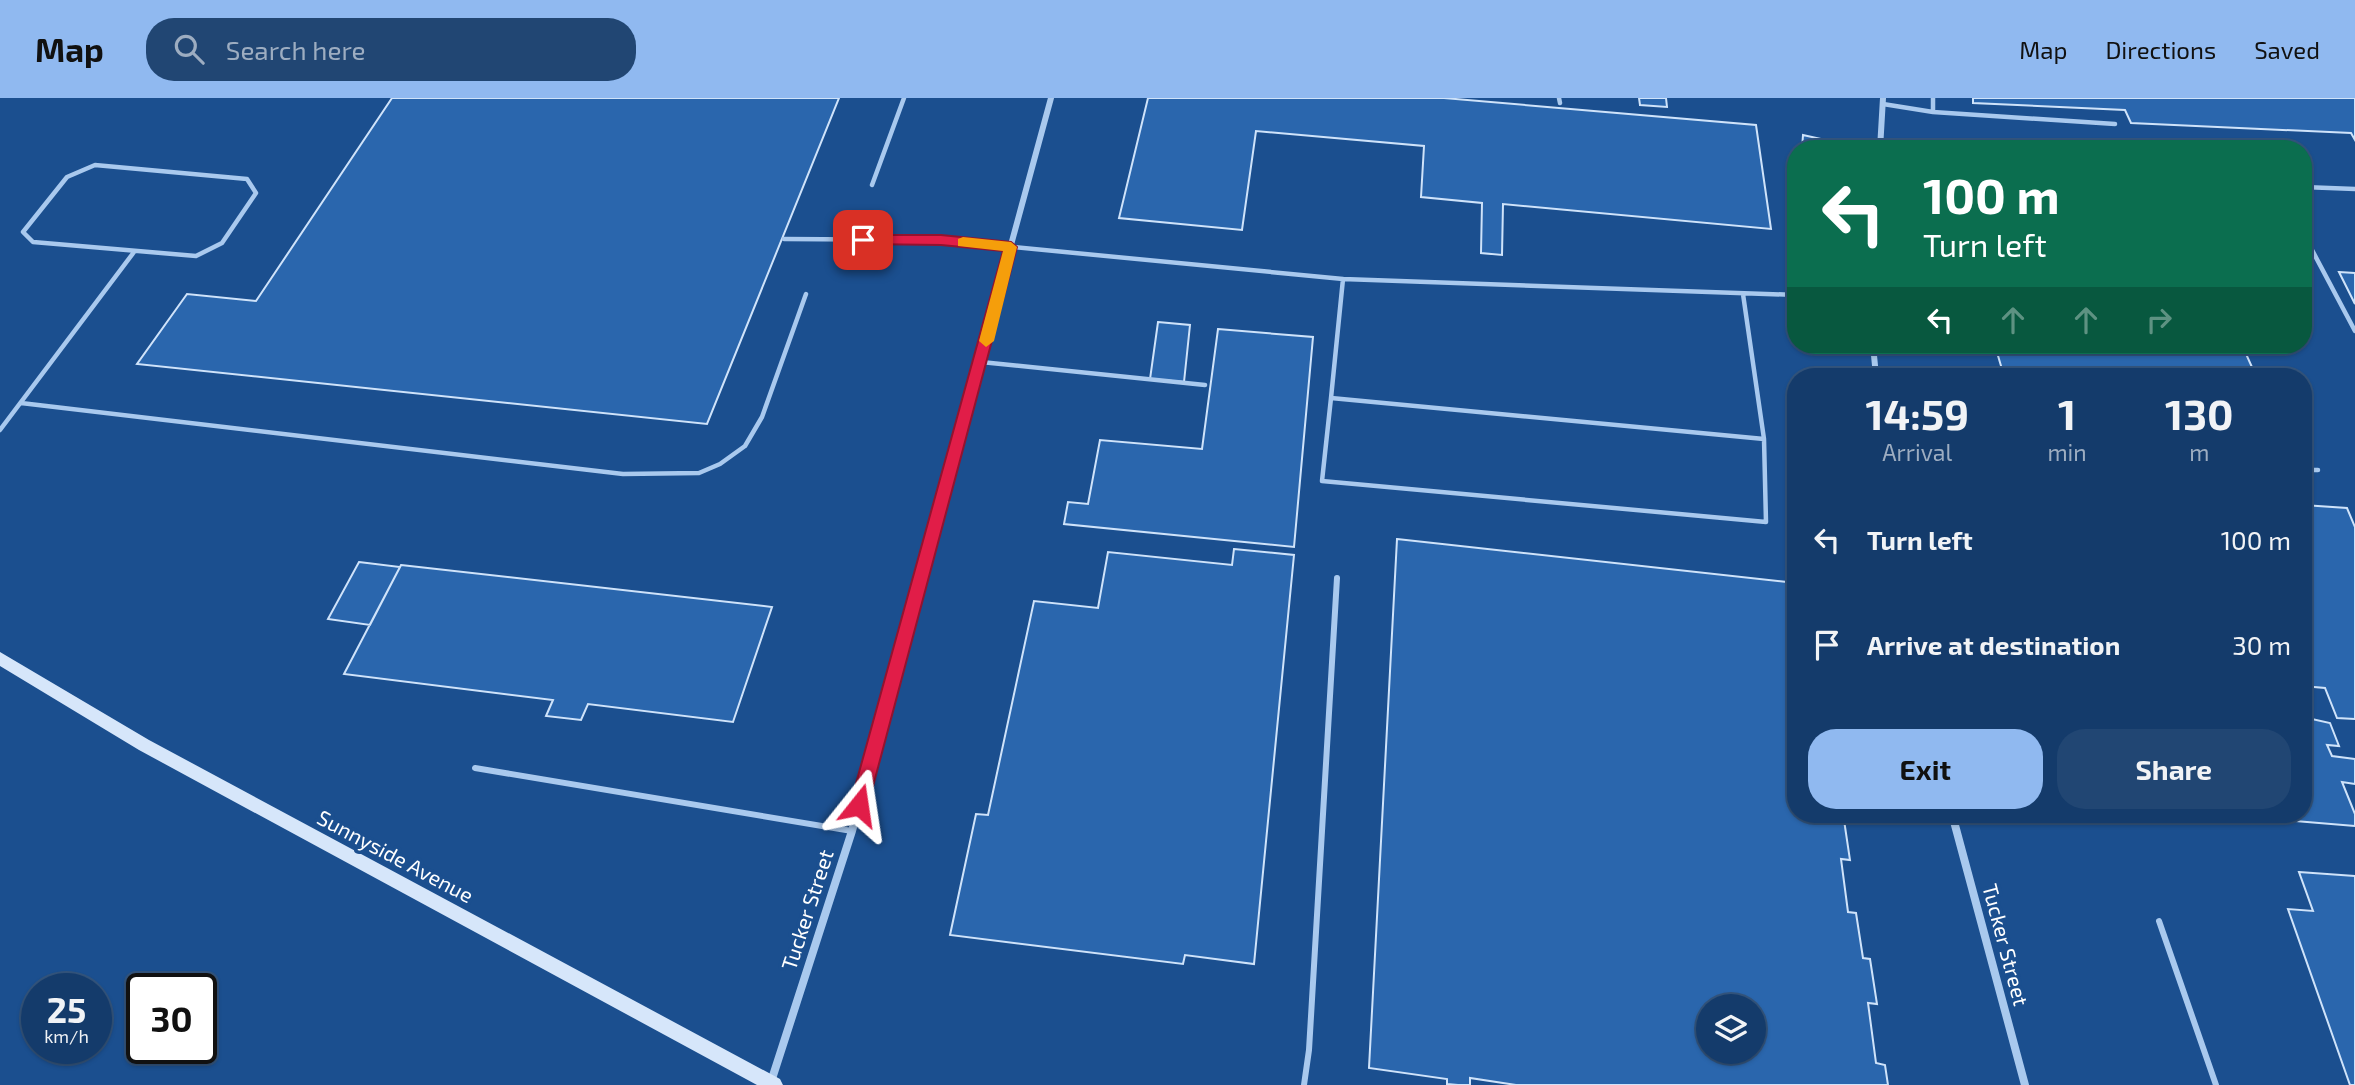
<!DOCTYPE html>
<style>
:root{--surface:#143b6b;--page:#214673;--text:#f1f3f6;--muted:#9dadc1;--line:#33557e;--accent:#90b9f0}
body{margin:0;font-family:"Exo 2",sans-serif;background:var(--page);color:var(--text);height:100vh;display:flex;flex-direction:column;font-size:26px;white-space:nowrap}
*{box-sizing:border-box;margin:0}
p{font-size:23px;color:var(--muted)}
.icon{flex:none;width:38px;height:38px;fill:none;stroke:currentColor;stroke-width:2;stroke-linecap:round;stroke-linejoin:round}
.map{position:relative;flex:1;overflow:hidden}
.side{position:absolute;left:1787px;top:270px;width:525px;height:455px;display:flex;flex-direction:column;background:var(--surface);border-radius:28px;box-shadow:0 2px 5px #0004,0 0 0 2px var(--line)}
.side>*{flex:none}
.hud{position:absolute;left:1787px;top:42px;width:525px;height:214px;border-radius:28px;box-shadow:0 2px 5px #0004,0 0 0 2px var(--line);background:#0b6e4f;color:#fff;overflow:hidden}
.controls{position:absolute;left:1696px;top:896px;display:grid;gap:14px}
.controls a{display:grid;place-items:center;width:70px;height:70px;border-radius:50%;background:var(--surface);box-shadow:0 2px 5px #0004,0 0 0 2px var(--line);font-size:35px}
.speed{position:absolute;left:21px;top:875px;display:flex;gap:14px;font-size:35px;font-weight:700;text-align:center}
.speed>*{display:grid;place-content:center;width:91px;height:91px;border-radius:50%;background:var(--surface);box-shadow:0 2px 5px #0004,0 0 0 2px var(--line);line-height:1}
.speed small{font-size:18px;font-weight:400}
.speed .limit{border:4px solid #111;border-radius:10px;background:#fff;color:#111}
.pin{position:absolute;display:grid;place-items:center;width:60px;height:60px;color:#fff;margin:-30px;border-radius:14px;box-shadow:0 4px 10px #0006}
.me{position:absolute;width:77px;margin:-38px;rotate:15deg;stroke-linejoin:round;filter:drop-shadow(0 0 5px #0008)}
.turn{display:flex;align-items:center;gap:24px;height:147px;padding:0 21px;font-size:32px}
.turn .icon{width:91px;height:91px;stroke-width:2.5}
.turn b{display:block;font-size:49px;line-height:60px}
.lanes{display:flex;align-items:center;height:66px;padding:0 21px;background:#0003;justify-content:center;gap:35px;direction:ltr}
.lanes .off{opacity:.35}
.eta{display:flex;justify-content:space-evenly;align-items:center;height:119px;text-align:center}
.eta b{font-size:42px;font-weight:700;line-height:49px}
.action{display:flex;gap:14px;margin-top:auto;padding:14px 21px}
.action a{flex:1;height:80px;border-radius:28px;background:var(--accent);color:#111;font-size:28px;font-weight:700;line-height:80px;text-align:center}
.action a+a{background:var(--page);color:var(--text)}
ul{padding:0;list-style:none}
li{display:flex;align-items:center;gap:21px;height:105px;padding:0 21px}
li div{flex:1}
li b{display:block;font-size:26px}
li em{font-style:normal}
header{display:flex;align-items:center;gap:42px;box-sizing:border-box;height:98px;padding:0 35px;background:var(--accent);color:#111}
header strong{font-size:33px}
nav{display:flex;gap:38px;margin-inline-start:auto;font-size:24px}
.search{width:490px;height:63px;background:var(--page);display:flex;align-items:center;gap:18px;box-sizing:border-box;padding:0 24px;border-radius:28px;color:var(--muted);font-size:26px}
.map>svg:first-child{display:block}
</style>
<header>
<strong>Map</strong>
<div class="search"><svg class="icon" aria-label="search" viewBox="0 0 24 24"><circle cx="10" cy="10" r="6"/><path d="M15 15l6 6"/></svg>Search here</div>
<nav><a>Map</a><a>Directions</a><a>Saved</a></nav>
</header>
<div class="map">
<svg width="2355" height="987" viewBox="0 0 2355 987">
<rect width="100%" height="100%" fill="#1b4f8f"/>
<!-- building -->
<path fill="#2a66ad" stroke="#cfe3fa" stroke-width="2" fill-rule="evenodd" d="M 392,0 L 839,0 L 707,326 L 137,266 L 187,196 L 256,203 Z
M 1148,0 L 1444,0 L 1756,27 L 1771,131 L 1503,106 L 1502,157 L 1481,155 L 1482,105 L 1421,99 L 1424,48 L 1256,33 L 1242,132 L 1119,120 Z
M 1639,0 L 1666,0 L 1667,9 L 1640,7 Z
M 1973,0 L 2355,0 L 2355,42 L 2351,35 L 2131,25 L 2125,12 L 1973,5 Z
M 1803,37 L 1830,43 L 1829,51 L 1802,51 Z
M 2339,174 L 2355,175 L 2355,206 Z
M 1158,224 L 1190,227 L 1184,284 L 1150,281 Z
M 1218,231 L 1313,239 L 1294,449 L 1064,426 L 1068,404 L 1088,406 L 1100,342 L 1202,351 Z
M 2003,247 L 2242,247 L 2256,278 L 2004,278 L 1996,251 L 2004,252 Z
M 2303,407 L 2347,410 L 2355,429 L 2355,621 L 2337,620 L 2325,590 L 2303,588 Z
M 1397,441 L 1796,485 L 1796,716 L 1837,716 L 1837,721 L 1844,722 L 1850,762 L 1841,761 L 1848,814 L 1856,815 L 1863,860 L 1870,861 L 1877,906 L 1868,905 L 1876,965 L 1885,967 L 1888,987 L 1516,987 L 1470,980 L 1470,987 L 1458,987 L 1447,986 L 1447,981 L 1369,970 ZM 1708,908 L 1754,908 L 1754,954 L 1708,954 Z
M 1234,451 L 1294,457 L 1254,866 L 1185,857 L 1183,866 L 950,837 L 976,716 L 988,717 L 1034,503 L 1098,510 L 1108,454 L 1232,467 Z
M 359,464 L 400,469 L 370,527 L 328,521 Z
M 401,467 L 772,509 L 733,624 L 588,606 L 581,622 L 546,618 L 553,602 L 344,576 Z
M 2303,619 L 2330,625 L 2339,648 L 2327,647 L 2332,658 L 2355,661 L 2355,686 L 2342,684 L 2355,716 L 2355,728 L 2209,716 L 2303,716 Z
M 2299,774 L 2355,778 L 2355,987 L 2350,987 L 2288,811 L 2313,813 Z"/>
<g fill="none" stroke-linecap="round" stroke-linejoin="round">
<!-- lane-far1 -->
<path stroke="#a9c9ee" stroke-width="4.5" d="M 1559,0 L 1560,5
M 1933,0 L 1933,14
M 1883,6 L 1933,14 L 2115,26
M 95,67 L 247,81 L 256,95 L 222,145 L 196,158 L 33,144 L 23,134 L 67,79 Z
M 872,87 L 904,0
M 2303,89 L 2355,91
M 2303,135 L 2355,233
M 784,141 L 941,142 L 1343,181
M 1743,196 L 1764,341 L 1331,300 L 1343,181 L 1796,197
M 981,264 L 1205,287
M 1331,300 L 1322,383 L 1766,424 L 1764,341
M 21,305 L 623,376 L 699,375 L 720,366 L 745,348 L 762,319 L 806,196
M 0,332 L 134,154
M 2303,372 L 2318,372"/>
<!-- lane -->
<path stroke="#a9c9ee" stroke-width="6" d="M 475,670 L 852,733
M 2159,823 L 2216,987
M 1304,987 L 1309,952 L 1337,480"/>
<!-- street-far1 -->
<path stroke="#a9c9ee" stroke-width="6" d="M 1880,51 L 1883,0
M 1873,247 L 1876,278
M 932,437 L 1051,0"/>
<!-- street -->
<path stroke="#a9c9ee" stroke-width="8" d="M 1952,716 L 2025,987
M 770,987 L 852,733 L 933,435"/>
<!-- secondary -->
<path fill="#d6e6fa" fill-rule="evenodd" d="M 0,554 L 149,642 L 780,981 L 783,987 L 757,987 L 139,652 L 0,568 Z"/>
</g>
<!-- route -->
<path fill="#e11d48" stroke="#92132f" stroke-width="2" d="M 863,137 L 941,137 L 1011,144 L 1017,149 L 868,707 L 865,713 L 859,715 L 853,713 L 850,707 L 1003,153 L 941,147 L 863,146 L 856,142 Z"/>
<!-- slow -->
<path fill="#f59e0b" d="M 963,139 L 1011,144 L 1017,149 L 994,243 L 986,249 L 979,243 L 1003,153 L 958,148 L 958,141 Z"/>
<g text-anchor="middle" stroke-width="7" stroke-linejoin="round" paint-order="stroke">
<!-- street labels -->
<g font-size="21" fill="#fff" stroke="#1b4f8f">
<text transform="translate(395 759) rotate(28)" y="7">Sunnyside Avenue</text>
<text transform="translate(808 812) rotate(-72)" y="7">Tucker Street</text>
<text transform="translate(2005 847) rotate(75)" y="7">Tucker Street</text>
</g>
</g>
</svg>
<div class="controls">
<a><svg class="icon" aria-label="layers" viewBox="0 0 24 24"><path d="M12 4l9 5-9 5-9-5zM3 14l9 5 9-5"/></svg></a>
</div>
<div class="speed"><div>25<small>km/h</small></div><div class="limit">30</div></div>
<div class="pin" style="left:863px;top:142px;background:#d93025"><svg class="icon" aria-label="arrive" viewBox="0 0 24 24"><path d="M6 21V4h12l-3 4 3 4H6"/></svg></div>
<svg class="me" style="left:859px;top:707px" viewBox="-20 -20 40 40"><path d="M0-17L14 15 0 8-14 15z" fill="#e11d48" stroke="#fff" stroke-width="4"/></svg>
<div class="hud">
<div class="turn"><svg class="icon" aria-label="left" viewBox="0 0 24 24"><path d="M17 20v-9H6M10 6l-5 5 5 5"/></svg><div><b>100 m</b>Turn left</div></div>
<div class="lanes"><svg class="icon" aria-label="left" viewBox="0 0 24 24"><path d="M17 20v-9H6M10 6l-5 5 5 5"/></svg><svg class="icon off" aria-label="ahead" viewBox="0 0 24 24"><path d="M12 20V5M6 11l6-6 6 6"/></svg><svg class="icon off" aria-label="ahead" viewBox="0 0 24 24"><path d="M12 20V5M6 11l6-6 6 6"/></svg><svg class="icon off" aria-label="right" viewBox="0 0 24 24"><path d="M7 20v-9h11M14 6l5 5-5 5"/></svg></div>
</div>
<section class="side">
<div class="eta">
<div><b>14:59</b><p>Arrival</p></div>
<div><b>1</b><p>min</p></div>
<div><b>130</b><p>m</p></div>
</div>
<ul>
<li><svg class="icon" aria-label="left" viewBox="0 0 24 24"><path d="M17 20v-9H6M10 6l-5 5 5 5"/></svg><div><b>Turn left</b></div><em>100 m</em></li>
<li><svg class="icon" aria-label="arrive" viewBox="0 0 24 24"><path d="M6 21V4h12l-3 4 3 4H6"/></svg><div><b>Arrive at destination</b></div><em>30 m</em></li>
</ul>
<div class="action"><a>Exit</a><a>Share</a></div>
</section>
</div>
